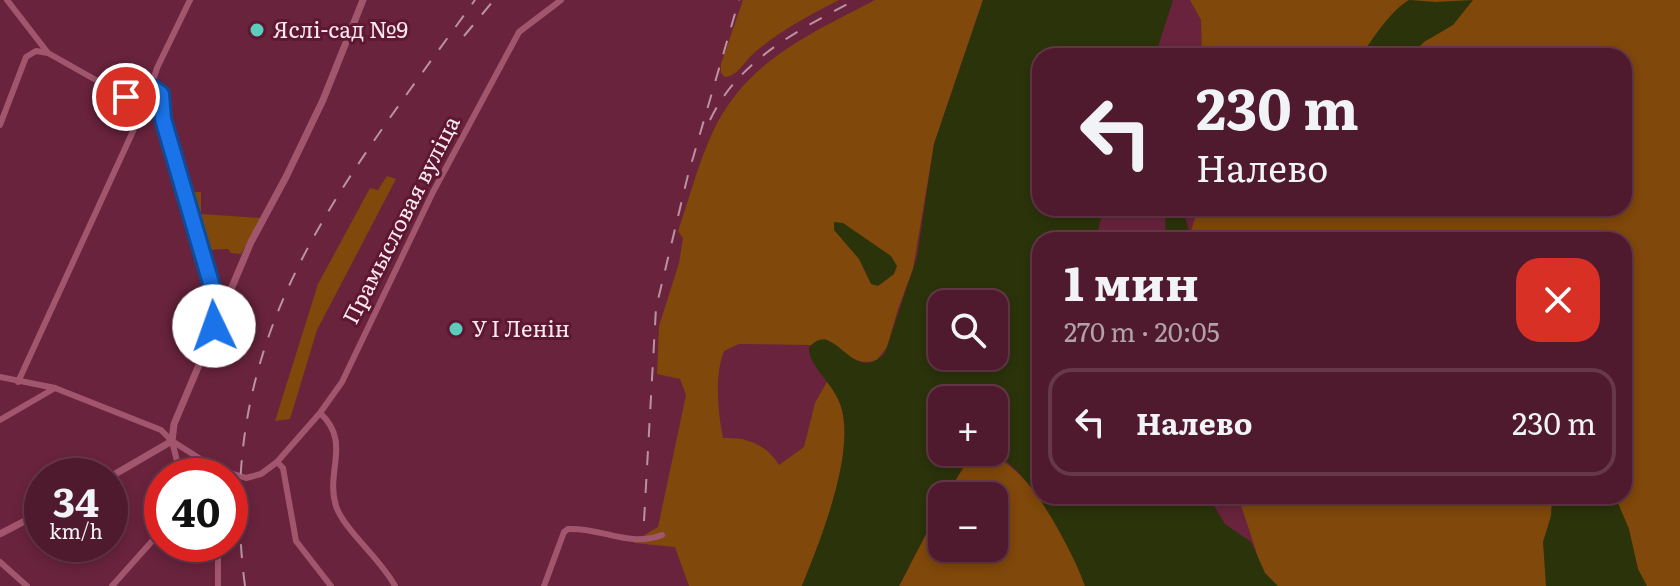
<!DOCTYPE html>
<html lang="ru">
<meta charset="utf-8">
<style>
:root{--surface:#4f1a2d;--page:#552335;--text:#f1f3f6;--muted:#b3a1aa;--line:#663849}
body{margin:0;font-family:Literata,serif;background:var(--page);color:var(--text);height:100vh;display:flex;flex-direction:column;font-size:30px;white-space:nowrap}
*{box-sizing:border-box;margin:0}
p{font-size:26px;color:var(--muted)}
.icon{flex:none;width:44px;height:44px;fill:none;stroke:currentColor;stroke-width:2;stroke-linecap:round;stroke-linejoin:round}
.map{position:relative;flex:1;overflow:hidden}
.details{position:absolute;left:1032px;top:232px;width:600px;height:272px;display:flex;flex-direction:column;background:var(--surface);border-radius:24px;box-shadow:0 4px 12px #0003,0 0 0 2px var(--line)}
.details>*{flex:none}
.banner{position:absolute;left:1032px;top:48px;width:600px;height:168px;border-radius:24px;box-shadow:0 4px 12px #0003,0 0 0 2px var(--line);background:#4f1a2d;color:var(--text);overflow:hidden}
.fabs{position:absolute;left:928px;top:290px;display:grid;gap:16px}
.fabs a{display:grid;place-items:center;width:80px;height:80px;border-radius:16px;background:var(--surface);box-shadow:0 4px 12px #0003,0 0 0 2px var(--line);font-size:40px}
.speed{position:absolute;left:24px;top:458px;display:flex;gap:16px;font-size:40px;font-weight:700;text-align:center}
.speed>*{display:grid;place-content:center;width:104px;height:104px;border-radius:50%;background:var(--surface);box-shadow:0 4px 12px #0003,0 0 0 2px var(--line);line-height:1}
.speed small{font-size:20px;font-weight:400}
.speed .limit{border:12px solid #d22;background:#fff;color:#111}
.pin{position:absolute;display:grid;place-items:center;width:68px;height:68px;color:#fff;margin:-34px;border:4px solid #fff;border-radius:50%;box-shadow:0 2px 8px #0007}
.me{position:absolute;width:88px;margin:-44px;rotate:357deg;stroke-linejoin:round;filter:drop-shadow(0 0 6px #0008)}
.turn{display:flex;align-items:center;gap:28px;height:168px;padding:0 32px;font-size:36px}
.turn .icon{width:104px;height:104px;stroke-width:2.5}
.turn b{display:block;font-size:56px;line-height:68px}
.round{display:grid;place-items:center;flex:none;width:84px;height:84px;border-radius:24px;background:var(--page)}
.headline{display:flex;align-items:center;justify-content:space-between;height:136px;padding:0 32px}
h1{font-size:48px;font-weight:700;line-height:60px}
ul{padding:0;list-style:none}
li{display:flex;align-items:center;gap:24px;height:108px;margin:0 16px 12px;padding:0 16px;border:4px solid var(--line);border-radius:24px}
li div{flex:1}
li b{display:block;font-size:30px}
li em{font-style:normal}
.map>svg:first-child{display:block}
</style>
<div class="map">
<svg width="1680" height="586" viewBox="0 0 1680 586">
<rect width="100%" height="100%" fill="#69233c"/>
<!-- green -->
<path fill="#80480a" d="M 743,0 L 839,0 C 808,16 779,31 753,54 C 744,62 738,76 725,77 L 721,73 L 721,64 Z
M 875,0 L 983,0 L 934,144 L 913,269 L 898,309 L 887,347 L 877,360 C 852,368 845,348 825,339 L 811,345 L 739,344 L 724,351 C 714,377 718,412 723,438 C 747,437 766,444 779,465 L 804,447 L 815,403 L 828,380 C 834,391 841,402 843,415 C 851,466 821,539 802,586 L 689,586 L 675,547 L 634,543 L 633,537 L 643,536 L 658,527 L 686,395 L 680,379 L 657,374 L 659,326 L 679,263 L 683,238 L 678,231 C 693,189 704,137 731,101 C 766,52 824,27 875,0 Z
M 1190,0 L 1680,0 L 1680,586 L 1264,586 L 1258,557 L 1238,496 L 1624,496 L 1624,240 L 1191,240 L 1190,234 L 1198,208 L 1624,208 L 1624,56 L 1202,56 L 1201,20 Z
M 387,176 L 396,179 L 317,330 L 290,419 L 275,421 L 318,284 L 370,188 L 378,190 Z
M 193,192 L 201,192 L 201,214 L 261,218 L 241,254 L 231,253 L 228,249 L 205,250 L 190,198 Z
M 985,453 C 1030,465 1071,544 1085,586 L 899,586 L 942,503 L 942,548 L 994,548 L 994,496 L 947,496 C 957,480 965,457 985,453 Z"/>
<!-- water -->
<path fill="#2a330a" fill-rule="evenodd" d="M 983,0 L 1173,0 L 1155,56 L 1040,56 L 1040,208 L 1103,208 L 1096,240 L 1040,240 L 1040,496 L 1208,496 L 1225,524 L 1251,542 L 1265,573 L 1278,586 L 1085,586 C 1076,558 1014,433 975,455 C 963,462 954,484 947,496 L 942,496 L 942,503 L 899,586 L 802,586 C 820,541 856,453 841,406 C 834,384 808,365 809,348 C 834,316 852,388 885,353 L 917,257 L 934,144 ZM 942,304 L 994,304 L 994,356 L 942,356 ZM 942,400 L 994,400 L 994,452 L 942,452 Z
M 1409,0 L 1436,2 L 1473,0 L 1453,25 L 1424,42 L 1410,56 L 1360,56 C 1375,37 1388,13 1409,0 Z
M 1165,208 L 1183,208 L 1191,240 L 1166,240 Z
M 834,222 L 843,223 L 891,256 L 897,266 L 894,274 L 878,286 L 871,284 L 859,259 L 834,230 Z
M 1552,496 L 1561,496 L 1568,504 L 1573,496 L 1615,496 L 1629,529 L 1638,569 L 1647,586 L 1546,586 L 1543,542 L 1551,516 Z"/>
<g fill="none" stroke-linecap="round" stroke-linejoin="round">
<!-- minor -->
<path stroke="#a2566e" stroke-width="6" d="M 7,0 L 48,53 L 126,97 L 141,97
M141 97a10 10 0 1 1 20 0a10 10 0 1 1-20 0Z
M 151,87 L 157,68 L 190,0
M 161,100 L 163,119 L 220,314
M 0,125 L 26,57 L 36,51 L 48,53
M 0,377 L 55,388 L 161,430 L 172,441 L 218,470 L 240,476 L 246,478 L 261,474 L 277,462 L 320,413 L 342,382 L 433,192 L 519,32 L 561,0
M 18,382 L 145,105
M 320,413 C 352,442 325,471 336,506 C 344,530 381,559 395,586
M 0,420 L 55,388
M 172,441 L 177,461 L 177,476
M 277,462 L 283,468 L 296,541 L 331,586
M 218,544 L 218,586
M 0,562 L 27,586
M 112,586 L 162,530
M 544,586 L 564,532 L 568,529 C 601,527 629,548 662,535"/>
<!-- tertiary -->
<path stroke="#a2566e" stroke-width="7" d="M 110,477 L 172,441 L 174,424 L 251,242 L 286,177 L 323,100 L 363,0
M 0,534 L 42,512"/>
<!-- rail -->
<path stroke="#bb93a0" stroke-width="2" stroke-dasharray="14 14" stroke-linecap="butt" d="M 464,36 L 494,0
M 710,120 C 739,59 799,30 855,0
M 644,521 L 656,308 L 688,175 L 739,0
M 245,586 C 212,335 338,191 475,0"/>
</g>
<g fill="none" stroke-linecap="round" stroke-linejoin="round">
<!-- route casing -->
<g stroke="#114b97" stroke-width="20">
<path id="route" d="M 126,97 L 141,97 L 143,91 L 151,87 L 161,94 L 163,119 L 220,314 L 214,326"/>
</g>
<!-- route -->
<use href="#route" stroke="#1a73e8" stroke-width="14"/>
</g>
<!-- markers -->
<g fill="#5bcebb" stroke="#5d1732" stroke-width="3">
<circle cx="257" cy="30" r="8"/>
<circle cx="456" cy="329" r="8"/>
</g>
<g text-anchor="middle" stroke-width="6" stroke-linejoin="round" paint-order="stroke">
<!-- poi labels -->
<g font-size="22" fill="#fae8ec" stroke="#5d1732" text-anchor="start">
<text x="273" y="38">Яслі-сад №9</text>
<text x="472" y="337">У І Ленін</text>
</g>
<!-- street labels -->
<g font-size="22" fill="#fae8ec" stroke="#5d1732">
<text transform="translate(401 220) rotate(-63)" y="8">Прамысловая вуліца</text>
</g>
</g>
</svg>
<div class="fabs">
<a><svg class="icon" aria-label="search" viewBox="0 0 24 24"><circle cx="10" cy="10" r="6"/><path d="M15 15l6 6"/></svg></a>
<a>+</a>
<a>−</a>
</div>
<div class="speed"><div>34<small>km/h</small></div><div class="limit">40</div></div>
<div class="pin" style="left:126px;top:97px;background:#d93025"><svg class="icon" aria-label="arrive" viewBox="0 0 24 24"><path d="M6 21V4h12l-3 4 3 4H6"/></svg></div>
<svg class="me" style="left:214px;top:326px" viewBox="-20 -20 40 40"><circle r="19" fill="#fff"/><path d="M0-13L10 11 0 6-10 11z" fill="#1a73e8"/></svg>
<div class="banner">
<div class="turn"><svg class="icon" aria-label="left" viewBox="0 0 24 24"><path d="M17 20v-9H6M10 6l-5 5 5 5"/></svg><div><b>230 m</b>Налево</div></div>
</div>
<section class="details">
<div class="headline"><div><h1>1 мин</h1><p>270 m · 20:05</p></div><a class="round" style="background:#d93025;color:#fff"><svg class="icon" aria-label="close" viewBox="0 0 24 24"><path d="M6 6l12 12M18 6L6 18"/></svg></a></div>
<ul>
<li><svg class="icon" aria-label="left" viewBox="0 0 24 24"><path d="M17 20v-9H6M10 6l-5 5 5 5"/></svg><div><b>Налево</b></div><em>230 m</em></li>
</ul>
</section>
</div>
